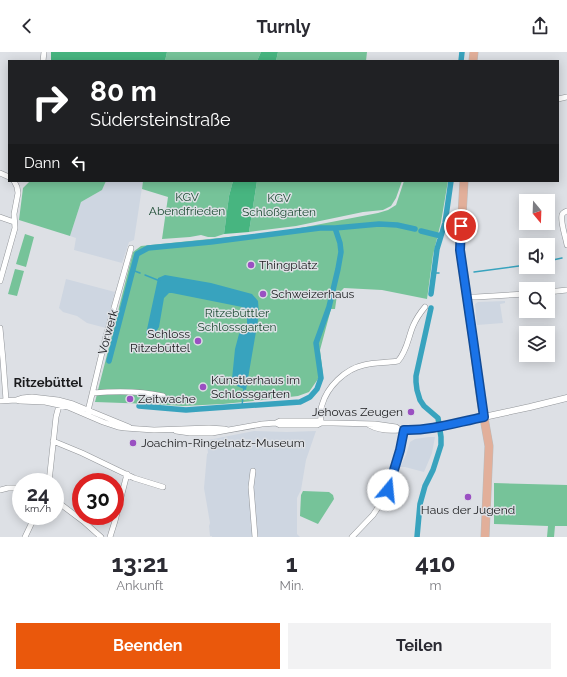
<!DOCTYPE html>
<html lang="de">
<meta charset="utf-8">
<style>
:root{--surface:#fff;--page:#f2f2f3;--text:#2b2b33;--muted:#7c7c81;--accent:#ea580c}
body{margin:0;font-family:Raleway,sans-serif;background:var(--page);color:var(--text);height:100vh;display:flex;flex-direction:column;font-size:15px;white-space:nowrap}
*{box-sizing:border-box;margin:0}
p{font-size:13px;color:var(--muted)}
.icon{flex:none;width:22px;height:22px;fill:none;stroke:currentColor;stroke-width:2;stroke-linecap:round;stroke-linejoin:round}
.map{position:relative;height:485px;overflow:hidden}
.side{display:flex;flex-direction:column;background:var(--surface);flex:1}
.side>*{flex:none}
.hud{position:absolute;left:8px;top:8px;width:551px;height:122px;border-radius:0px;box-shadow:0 2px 10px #0003;background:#202124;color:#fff;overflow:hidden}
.needle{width:26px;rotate:161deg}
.buttons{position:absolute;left:519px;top:142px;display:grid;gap:8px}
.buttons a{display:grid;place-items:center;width:36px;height:36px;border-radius:0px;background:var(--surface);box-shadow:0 2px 10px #0003;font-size:20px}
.speed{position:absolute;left:12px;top:421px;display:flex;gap:8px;font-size:20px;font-weight:700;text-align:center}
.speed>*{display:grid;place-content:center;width:52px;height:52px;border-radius:50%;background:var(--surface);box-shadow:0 2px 10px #0003;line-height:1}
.speed small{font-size:10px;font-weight:400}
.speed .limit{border:6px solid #d22;background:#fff;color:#111}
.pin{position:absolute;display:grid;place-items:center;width:34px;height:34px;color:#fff;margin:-17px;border:2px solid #fff;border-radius:50%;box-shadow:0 1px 4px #0007}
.me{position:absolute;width:44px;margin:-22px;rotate:17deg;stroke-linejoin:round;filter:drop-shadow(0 0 3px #0008)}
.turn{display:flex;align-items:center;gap:14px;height:84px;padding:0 16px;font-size:18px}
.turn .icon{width:52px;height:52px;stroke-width:2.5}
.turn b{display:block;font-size:28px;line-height:34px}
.then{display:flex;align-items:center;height:38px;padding:0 16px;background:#0003;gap:8px;font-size:15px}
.eta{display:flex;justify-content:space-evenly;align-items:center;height:68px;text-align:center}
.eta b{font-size:24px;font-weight:700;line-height:28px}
.cta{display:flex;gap:8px;margin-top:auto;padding:8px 16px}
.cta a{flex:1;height:46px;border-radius:0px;background:var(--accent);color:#fff;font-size:16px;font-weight:700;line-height:46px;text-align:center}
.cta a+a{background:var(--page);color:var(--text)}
header{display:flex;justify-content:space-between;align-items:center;height:52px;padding:0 16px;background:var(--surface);font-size:18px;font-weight:700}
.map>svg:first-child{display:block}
</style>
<header><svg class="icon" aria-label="back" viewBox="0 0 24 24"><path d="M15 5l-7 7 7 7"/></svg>Turnly<svg class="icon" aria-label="share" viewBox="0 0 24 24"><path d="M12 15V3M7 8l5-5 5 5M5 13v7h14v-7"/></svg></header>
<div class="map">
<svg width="567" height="485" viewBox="0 0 567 485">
<rect width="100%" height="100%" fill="#dde0e5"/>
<!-- built -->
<path fill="#ced6e1" d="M 106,129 L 143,129 L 134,188 L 129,190 L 122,211 L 74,198 L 76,186 L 70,184 L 81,150 L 102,138 Z
M 66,227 L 115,240 L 106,276 L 87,271 L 77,264 L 63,260 L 59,256 Z
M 505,249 L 505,251 L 500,252 L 503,271 L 477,273 L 475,252 L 478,250 Z
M 254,379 L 287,380 L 316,379 L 306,408 L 301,438 L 297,446 L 297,482 L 300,485 L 212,485 L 212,484 L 210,484 L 209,474 L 210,471 L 204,436 L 207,402 L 208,401 L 207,392 L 208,388 Z
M 429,385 L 435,385 L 432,401 L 424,420 L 405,415 L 400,415 L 406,403 L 410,390 L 415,387 Z"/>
<!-- green -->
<path fill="#76c399" d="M 167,0 L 261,0 L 257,9 L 165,9 Z
M 278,0 L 367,0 L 366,9 L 276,9 Z
M 30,129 L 106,129 L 102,138 L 81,150 L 70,184 L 19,168 L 23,136 Z
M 143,129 L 233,129 L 229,144 L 224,182 L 215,185 L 208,185 L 201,183 L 190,185 L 162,187 L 168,145 L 142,137 Z
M 257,129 L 402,129 L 396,146 L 391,154 L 383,158 L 363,160 L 296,174 L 249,180 Z
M 404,129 L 448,129 L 441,170 L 433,203 L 427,247 L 382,238 L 344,236 L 337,243 L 335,257 L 331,257 L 320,298 L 323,323 L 318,327 L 309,340 L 298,344 L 263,348 L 223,352 L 183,354 L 151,352 L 95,350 L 133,200 L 141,194 L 269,181 L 295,177 L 378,161 L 388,158 L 396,153 Z
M 25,182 L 34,185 L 26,215 L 16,212 Z
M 15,217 L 24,219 L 17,244 L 8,242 Z
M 494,431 L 567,433 L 567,474 L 555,474 L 554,485 L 547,485 L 548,474 L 494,472 Z
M 303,439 L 329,440 L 333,443 L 334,447 L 318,472 L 300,464 L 301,443 Z"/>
<!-- forest -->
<path fill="#47b580" d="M 51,0 L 167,0 L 165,9 L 51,9 Z
M 261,0 L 278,0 L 276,9 L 257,9 Z
M 233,129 L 257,129 L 249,180 L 224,182 L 229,144 Z"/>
<!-- water -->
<path fill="#38a3be" d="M 165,223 L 211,231 L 252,242 L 258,249 L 259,262 L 246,338 L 237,334 L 232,327 L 235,297 L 239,282 L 247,274 L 247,262 L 242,255 L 172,241 L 169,241 L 164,246 L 159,275 L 154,283 L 146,282 L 158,226 Z"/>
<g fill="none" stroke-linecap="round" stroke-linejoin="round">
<!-- stream -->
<path stroke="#38a3be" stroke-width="1.5" d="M 548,209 L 562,206
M 132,218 L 140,221
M 474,220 L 526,213
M 434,221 L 439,221
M 145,223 L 160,229
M 242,354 L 244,335"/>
<!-- canal -->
<path stroke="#38a3be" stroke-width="5.5" d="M 461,9 L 462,0
M 421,179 L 441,184
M 431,242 L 437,197 L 445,171 L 451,129
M 109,309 L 137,202 L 148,196 L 211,190 L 320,176 L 335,176
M 139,354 L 186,358 L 199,357 L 300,350 L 310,345 L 317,337 L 321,326 L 316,291 L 329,255 L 338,217 L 341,200 L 340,191 L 335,176 L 379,172 L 397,173 L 415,177
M 417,485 L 420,452 L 425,434 L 433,418 L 441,393 L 441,385 L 438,366 L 424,354 L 420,348 L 417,338 L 416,330 L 416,324 L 431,256"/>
<!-- minor casing -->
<g stroke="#919498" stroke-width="6">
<path id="minor" d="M 43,9 L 44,0
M 558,47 L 567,45
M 0,121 L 9,125
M 567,159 C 565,160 563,160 562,163 C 560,170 566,186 567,193
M 0,165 L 14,170
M 0,229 L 15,176 L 14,162 L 18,141 L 17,135 L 14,129
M 548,240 L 567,238
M 466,245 L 476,245 L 526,242
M 0,276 L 3,308 L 6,348
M 93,341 C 116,339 141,339 163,344
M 16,348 L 20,349 L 45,350 L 68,355 L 103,370 L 118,375 L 125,376 L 154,378 L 209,376 L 224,377 L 228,378
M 0,349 L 16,348 L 22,346 L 32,345 L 58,348 L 73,352 L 129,375
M 87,363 L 106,284 L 131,196
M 276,371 L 280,373 L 317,373 L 321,371 L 333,371 L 375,372 L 396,375 L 400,378
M 321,371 C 321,366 320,358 322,353 C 327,335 345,317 364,313 C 375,310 387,311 398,309 C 407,299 408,286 413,274 C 416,267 420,261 425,255
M 369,373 C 378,378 389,379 399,378 C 407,377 415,379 424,377 C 444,375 464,369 484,365
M 176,379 L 190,381 L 212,381 L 262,372 L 276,371 L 280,369 L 319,369 L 321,371
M 53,389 L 82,401 L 134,426 L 163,435
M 253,419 L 251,435 L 255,485
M 49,430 L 56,365 L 60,350
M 0,438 L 8,436 L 21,436
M 55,448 L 83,469 L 101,485
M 25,485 L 35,464
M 110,485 L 115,469 L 127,422
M 352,485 L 373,463 L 385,445 L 390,431 L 404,378"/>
</g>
<!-- tertiary casing -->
<g stroke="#919498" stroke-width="7">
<path id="tertiary" d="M 484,365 L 530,355 L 567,346"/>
</g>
<!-- primary casing -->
<g stroke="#babbbb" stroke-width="9">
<path id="primary" d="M 473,9 L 474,0
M 464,129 L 460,198 L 473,287 L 481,349 L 489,394 L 485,485"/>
</g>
<!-- minor -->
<use href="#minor" stroke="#fff" stroke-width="5"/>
<!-- tertiary -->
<use href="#tertiary" stroke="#fff" stroke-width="6"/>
<!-- primary -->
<use href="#primary" stroke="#e2af9a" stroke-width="8"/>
</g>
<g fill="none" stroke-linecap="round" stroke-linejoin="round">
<!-- route casing -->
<g stroke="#114b97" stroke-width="10">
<path id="route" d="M 388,438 L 400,398 L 404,378 C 431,379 458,370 484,365 L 473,287 L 460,198 L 461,174"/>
</g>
<!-- route -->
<use href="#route" stroke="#1a73e8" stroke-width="7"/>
</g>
<!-- markers -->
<g fill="#9a50c2" stroke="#dde0e5" stroke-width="1.5">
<circle cx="251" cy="213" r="4"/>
<circle cx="263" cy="242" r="4"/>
<circle cx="198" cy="289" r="4"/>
<circle cx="203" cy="335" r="4"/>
<circle cx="130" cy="347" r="4"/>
<circle cx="411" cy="360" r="4"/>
<circle cx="133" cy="391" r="4"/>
<circle cx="468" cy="445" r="4"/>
</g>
<g text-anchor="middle" stroke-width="3" stroke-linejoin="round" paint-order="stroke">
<!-- park labels -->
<g font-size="12" fill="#1f4c35" stroke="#dde0e5">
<text x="187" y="149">KGV<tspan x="187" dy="14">Abendfrieden</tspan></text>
<text x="279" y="150">KGV<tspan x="279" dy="14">Schloßgarten</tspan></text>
<text x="237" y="265">Ritzebüttler<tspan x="237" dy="14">Schlossgarten</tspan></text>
</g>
<!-- poi labels -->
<g font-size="12" fill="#1a1b1d" stroke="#dde0e5" text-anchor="start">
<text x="259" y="217">Thingplatz</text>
<text x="271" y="246">Schweizerhaus</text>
<text x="190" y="286" text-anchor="end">Schloss<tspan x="190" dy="14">Ritzebüttel</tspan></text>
<text x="211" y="332">Künstlerhaus im<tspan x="211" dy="14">Schlossgarten</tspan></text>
<text x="138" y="351">Zeitwache</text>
<text x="403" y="364" text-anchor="end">Jehovas Zeugen</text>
<text x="141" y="395">Joachim-Ringelnatz-Museum</text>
<text x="468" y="462" text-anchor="middle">Haus der Jugend</text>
</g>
<!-- street labels -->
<g font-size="12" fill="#1a1b1d" stroke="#dde0e5">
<text transform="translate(108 280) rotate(-75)" y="4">Vorwerk</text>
</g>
<!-- neighbourhood labels -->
<g font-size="13" font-weight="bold" fill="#1a1b1d" stroke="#dde0e5">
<text x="48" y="335">Ritzebüttel</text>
</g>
</g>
</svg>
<div class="buttons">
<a><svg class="needle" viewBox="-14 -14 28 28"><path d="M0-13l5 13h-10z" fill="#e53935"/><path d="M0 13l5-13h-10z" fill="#7c7c81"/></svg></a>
<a><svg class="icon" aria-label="sound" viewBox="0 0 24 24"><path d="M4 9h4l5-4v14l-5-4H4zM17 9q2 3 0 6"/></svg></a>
<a><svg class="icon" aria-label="search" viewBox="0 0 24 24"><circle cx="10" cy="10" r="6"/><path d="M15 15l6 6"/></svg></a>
<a><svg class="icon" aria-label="layers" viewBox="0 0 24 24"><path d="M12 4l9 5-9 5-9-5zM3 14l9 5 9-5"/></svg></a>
</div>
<div class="speed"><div>24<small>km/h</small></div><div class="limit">30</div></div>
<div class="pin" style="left:461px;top:174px;background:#d93025"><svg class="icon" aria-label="arrive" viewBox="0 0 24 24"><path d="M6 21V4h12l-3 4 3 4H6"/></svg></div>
<svg class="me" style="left:388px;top:438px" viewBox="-20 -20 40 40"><circle r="19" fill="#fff"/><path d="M0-13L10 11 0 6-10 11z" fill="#1a73e8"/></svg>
<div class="hud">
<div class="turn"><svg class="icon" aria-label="right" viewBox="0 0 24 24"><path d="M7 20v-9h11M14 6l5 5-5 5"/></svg><div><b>80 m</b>Südersteinstraße</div></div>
<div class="then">Dann<svg class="icon" aria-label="left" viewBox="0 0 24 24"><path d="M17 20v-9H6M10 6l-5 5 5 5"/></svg></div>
</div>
</div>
<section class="side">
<div class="eta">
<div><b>13:21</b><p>Ankunft</p></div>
<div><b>1</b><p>Min.</p></div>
<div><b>410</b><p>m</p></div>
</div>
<div class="cta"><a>Beenden</a><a>Teilen</a></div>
</section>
